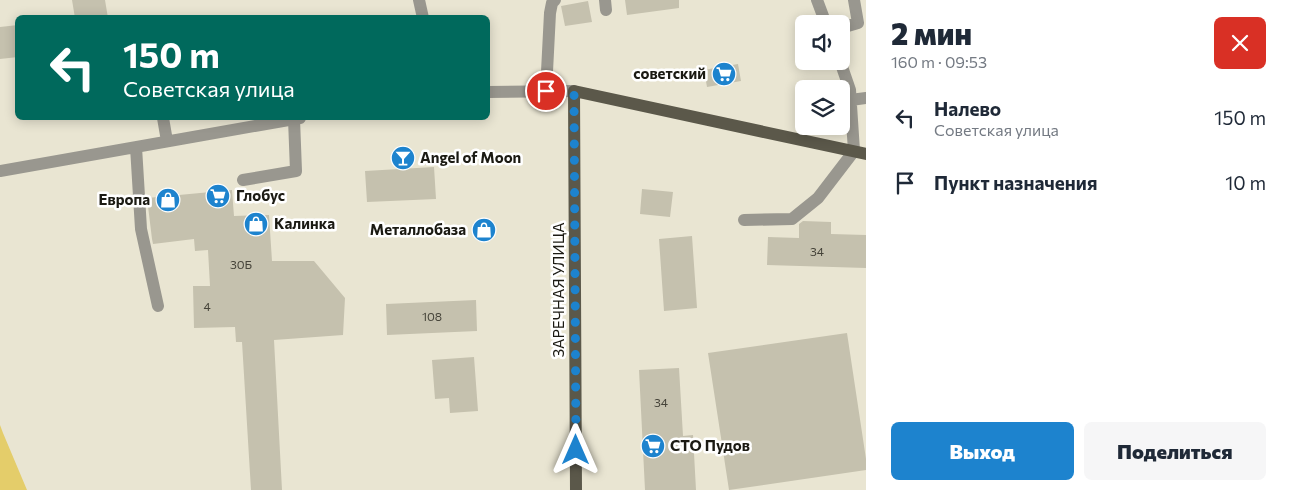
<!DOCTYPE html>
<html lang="ru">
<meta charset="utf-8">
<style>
:root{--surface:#fff;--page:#f6f6f7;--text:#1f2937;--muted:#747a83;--accent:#1d83ce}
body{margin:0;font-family:Commissioner,sans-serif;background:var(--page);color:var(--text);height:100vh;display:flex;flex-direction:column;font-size:19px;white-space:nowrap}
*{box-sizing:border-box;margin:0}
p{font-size:16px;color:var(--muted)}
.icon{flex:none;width:28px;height:28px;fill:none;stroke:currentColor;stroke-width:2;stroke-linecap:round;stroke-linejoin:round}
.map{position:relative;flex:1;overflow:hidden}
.panel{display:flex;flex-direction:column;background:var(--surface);width:425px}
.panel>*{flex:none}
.guide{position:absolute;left:15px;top:15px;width:475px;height:105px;border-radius:8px;box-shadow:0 2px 12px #0003;background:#00695c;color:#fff;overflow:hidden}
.buttons{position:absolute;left:795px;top:15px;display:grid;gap:10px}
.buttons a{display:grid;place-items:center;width:55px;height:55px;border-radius:8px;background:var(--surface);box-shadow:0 2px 12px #0003;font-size:25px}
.pin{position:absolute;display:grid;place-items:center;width:42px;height:42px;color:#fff;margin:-21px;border:2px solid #fff;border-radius:50%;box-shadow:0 1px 5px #0007}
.me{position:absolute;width:55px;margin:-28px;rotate:0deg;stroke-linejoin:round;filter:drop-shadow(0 0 4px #0008)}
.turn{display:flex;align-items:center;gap:18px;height:105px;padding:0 25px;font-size:22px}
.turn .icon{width:65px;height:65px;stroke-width:2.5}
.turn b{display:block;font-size:35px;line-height:42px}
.round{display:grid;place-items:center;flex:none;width:52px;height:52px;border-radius:8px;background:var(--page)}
.headline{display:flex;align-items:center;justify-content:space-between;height:85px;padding:0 25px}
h1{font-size:30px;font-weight:800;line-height:38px}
.action{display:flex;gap:10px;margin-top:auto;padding:10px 25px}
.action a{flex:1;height:58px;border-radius:8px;background:var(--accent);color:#fff;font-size:20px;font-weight:800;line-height:58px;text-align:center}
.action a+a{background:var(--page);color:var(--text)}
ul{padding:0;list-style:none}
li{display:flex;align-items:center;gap:15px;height:65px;padding:0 25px}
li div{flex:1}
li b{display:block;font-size:19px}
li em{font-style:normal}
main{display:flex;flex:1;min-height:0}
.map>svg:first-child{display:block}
</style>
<main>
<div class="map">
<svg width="866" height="490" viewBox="0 0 866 490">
<rect width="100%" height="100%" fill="#e9e5d2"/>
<!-- water -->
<path fill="#e4cd6a" d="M 0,425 L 3,433 L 27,490 L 0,490 Z"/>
<!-- building -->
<path fill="#c5c1ae" d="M 72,0 L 105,0 L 108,18 L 75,18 Z
M 625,0 L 679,0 L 679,8 L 627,15 Z
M 588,1 L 592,22 L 565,26 L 561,6 Z
M 18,25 L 18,57 L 0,59 L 0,27 Z
M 738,64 L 741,81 L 707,87 L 704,70 Z
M 434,167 L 436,199 L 367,202 L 365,171 Z
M 642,189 L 673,192 L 670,217 L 640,214 Z
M 232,190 L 234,216 L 269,215 L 272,261 L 314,261 L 345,298 L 343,335 L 274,340 L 282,490 L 251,490 L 242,342 L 236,342 L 235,327 L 194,328 L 193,286 L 210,286 L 208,250 L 195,251 L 194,239 L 153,244 L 152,239 L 147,198 Z
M 803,221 L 831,222 L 831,234 L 866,235 L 866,268 L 767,265 L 768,237 L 799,238 L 799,224 Z
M 692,236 L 697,308 L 664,311 L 659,239 Z
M 476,300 L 477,331 L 387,335 L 386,304 Z
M 847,333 L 866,459 L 866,470 L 729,490 L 708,353 Z
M 474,357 L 478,411 L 450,413 L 449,398 L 435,399 L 432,360 Z
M 679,368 L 683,436 L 693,435 L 696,490 L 645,490 L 639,370 Z"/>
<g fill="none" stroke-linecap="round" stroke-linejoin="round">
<!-- minor -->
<path stroke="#99978f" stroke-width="12" d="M 419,0 L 423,18
M 605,0 L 606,10
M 817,0 L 826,24
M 841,28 L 858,23 L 854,0
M 546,91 L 550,13 L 552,3 L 555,0
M 488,92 L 574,91
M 851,100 L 866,98
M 163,118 L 167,141
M 136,147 L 141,229 L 158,306
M 0,171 L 300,118
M 243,180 L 296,171 L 294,119
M 744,220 L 792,219 L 818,198 L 854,151 L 850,90 L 840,61"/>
<!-- major -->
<path stroke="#5b584a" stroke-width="12" d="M 576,490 L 574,91 L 866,154"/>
</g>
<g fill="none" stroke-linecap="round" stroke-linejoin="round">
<!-- route -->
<path stroke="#1d83ce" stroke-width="9" stroke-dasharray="0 16.2" d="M 546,91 L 574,91 L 576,450"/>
</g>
<!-- icons -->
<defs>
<g id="supermarket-disc" transform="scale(1.25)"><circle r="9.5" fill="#1d83ce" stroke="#fff"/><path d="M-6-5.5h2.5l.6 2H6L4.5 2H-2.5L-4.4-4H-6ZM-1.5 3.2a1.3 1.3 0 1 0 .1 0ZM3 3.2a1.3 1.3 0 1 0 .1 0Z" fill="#fff"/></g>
<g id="bar-disc" transform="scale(1.25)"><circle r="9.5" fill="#1d83ce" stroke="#fff"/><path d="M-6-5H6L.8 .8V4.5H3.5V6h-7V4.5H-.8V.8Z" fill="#fff"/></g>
<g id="shop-disc" transform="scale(1.25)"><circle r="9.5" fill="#1d83ce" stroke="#fff"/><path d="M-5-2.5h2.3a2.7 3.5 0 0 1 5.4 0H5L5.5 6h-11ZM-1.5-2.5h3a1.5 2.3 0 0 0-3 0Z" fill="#fff"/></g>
</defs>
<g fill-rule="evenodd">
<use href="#supermarket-disc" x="724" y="74"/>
<use href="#bar-disc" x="403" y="158"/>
<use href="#supermarket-disc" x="218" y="196"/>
<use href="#shop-disc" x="168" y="200"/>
<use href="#shop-disc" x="256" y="224"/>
<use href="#shop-disc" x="484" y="230"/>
<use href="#supermarket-disc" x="653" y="446"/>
</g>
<g text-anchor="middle" stroke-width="5" stroke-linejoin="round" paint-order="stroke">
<!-- number labels -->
<g font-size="12" fill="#46443a">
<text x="817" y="256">34</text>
<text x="241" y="269">30Б</text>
<text x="207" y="311">4</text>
<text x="432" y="321">108</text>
<text x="661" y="407">34</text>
</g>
<!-- poi labels -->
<g font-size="15" font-weight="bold" fill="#1b1a13" stroke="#fff" text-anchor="start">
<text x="706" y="79" text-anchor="end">советский</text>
<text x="420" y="163">Angel of Moon</text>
<text x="236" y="201">Глобус</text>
<text x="150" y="205" text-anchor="end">Европа</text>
<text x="274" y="229">Калинка</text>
<text x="466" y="235" text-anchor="end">Металлобаза</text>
<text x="670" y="451">СТО Пудов</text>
</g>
<!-- street labels -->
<g font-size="15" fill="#1b1a13" stroke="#fff">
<text transform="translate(559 290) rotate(-90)" y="5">ЗАРЕЧНАЯ УЛИЦА</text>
</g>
</g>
</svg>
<div class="buttons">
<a><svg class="icon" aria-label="sound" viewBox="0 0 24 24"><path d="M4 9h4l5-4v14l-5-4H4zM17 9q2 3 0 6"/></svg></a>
<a><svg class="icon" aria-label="layers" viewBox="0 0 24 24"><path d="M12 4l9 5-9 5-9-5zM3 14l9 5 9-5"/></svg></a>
</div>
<div class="pin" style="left:546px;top:91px;background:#d93025"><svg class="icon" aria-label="arrive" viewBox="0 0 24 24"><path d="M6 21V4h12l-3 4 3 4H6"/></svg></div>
<svg class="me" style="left:576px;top:450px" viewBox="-20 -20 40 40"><path d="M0-17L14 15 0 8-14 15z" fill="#1d83ce" stroke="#fff" stroke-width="4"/></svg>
<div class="guide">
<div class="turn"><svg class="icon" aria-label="left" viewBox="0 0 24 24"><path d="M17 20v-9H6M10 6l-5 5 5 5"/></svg><div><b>150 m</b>Советская улица</div></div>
</div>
</div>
<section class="panel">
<div class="headline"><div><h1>2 мин</h1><p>160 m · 09:53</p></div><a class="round" style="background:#d93025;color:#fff"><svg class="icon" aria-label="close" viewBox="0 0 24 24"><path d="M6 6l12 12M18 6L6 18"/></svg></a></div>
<ul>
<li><svg class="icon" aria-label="left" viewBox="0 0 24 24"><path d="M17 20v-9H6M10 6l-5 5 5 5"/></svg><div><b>Налево</b><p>Советская улица</p></div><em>150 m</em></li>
<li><svg class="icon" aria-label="arrive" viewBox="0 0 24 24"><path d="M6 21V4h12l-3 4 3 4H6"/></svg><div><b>Пункт назначения</b></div><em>10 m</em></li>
</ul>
<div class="action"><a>Выход</a><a>Поделиться</a></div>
</section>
</main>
